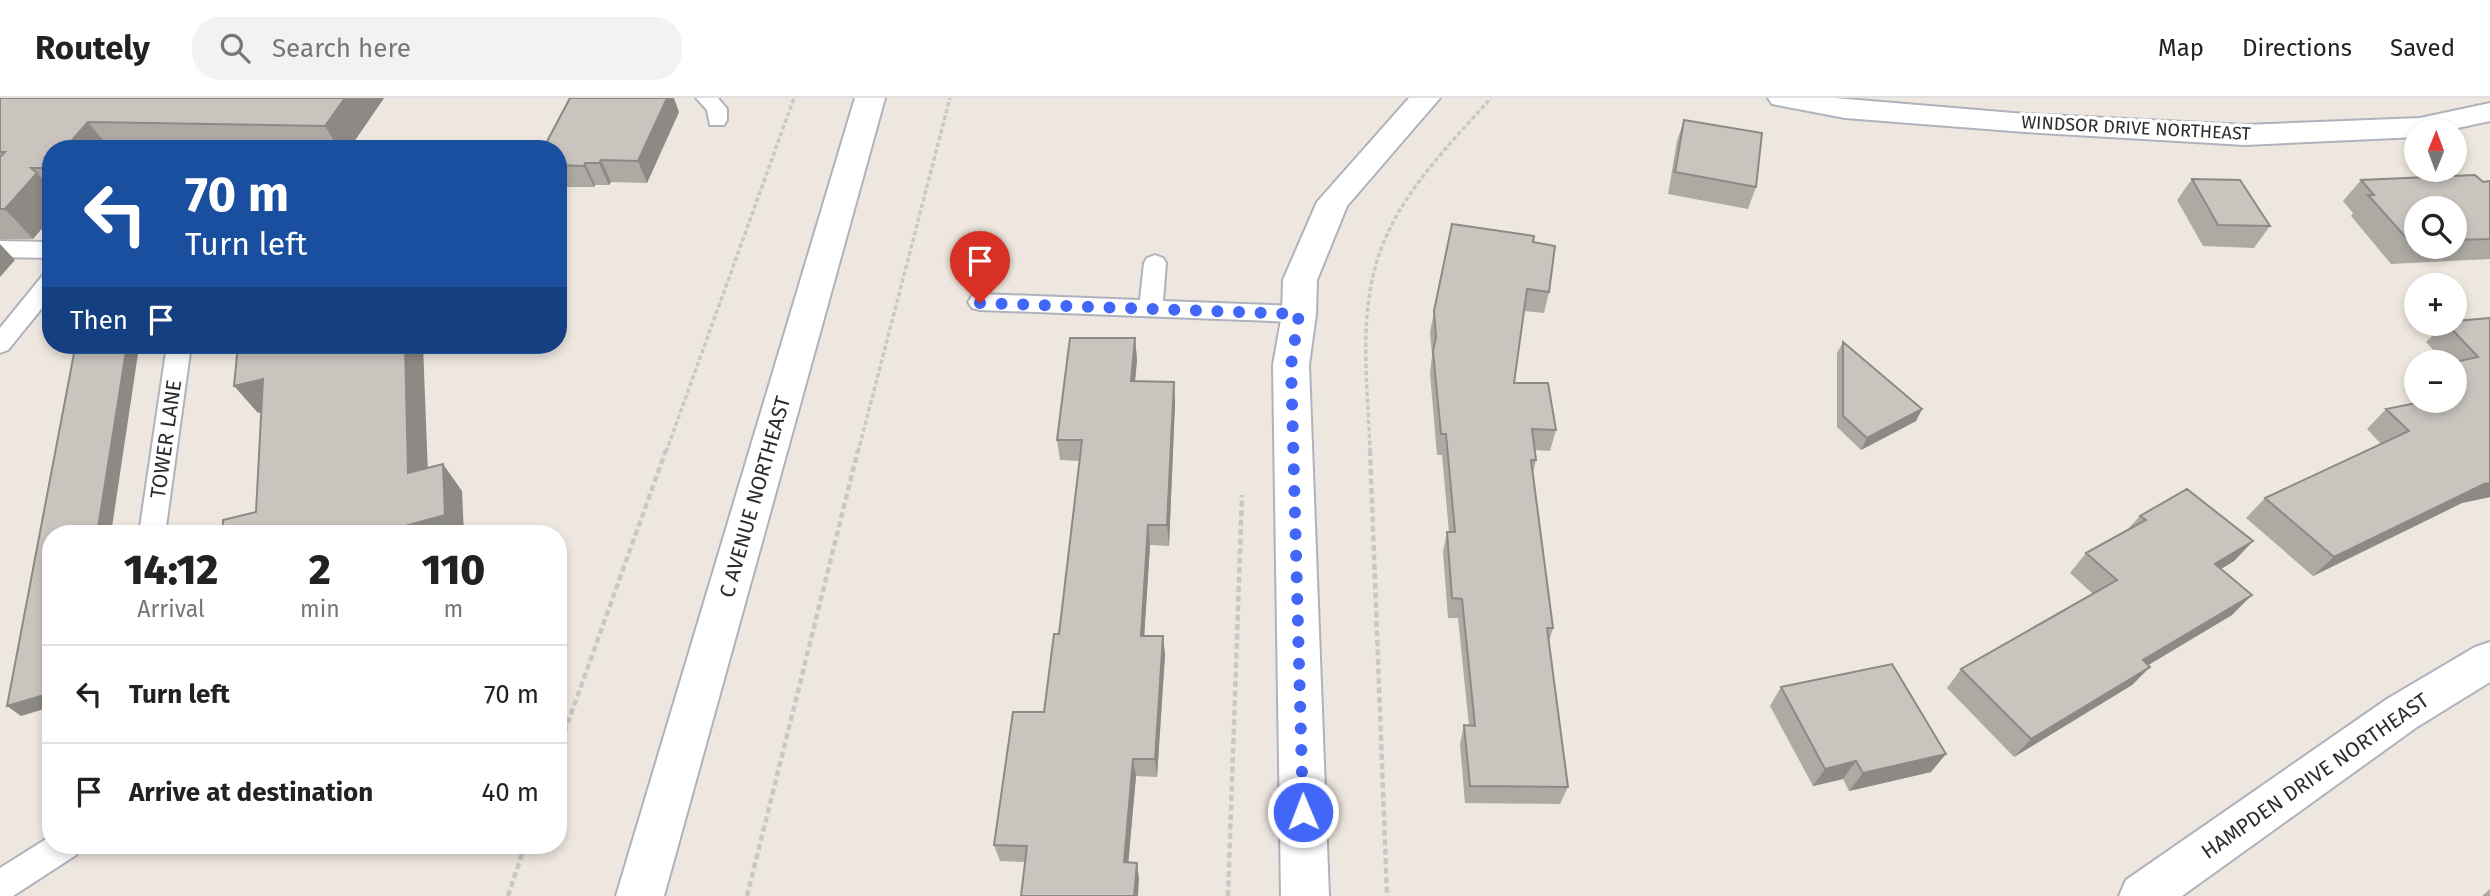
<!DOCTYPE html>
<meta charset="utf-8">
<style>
:root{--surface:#fff;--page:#f2f2f2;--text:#222;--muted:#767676;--line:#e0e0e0}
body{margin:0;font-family:"Fira Sans",sans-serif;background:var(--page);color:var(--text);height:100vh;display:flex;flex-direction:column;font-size:26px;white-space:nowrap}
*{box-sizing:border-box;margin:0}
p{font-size:23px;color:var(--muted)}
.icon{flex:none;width:38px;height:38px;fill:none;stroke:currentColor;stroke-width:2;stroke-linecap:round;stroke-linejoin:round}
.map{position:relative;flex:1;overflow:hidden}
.side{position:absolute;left:42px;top:427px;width:525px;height:329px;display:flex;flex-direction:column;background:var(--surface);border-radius:28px;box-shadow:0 4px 10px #0003}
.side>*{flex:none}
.hud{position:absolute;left:42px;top:42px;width:525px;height:214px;border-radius:28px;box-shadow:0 4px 10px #0003;background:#1a4fa0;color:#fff;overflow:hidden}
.needle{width:46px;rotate:1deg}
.fabs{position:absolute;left:2404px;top:21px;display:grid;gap:14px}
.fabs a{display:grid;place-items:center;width:63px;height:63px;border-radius:50%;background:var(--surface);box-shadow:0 4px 10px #0003;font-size:35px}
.pin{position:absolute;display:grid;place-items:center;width:60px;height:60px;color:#fff;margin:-72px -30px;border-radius:50% 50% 50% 0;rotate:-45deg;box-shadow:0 0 7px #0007}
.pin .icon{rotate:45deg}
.me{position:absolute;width:77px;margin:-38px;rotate:359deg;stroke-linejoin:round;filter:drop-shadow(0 0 5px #0008)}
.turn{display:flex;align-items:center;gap:24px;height:147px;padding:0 28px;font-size:32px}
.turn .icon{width:91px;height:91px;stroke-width:2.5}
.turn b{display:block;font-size:49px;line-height:60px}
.then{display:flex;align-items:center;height:66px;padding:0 28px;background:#0003;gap:14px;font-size:26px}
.eta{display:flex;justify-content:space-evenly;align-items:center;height:119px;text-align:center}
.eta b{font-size:42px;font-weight:800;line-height:49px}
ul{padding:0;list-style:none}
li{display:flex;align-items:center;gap:21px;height:98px;padding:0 28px;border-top:2px solid var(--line)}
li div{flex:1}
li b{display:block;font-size:26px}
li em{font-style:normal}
header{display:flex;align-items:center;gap:42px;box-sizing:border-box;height:98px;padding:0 35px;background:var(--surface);border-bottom:2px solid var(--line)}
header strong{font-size:33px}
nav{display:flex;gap:38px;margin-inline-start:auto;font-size:24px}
.search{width:490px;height:63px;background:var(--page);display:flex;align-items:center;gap:18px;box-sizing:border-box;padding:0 24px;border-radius:28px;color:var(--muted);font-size:26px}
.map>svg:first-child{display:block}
</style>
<header>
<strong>Routely</strong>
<div class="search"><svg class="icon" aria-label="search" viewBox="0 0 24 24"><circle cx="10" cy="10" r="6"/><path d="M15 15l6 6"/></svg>Search here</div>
<nav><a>Map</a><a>Directions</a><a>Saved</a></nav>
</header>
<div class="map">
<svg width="2490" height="798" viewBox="0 0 2490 798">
<rect width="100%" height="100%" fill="#eee7df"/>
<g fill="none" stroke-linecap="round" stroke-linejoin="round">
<!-- service casing -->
<g stroke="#afb2bc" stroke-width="4">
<path id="service" d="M 696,0 L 718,0 L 727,11 L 727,22 L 724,27 L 710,27 L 707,12 Z
M 0,143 L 51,144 L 51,160 L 0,159 Z
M 1155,157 L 1163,160 L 1166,165 L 1163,203 L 1299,208 L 1307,210 L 1311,216 L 1307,222 L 1299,224 L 980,212 L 972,210 L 968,204 L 972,198 L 980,196 L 1140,202 L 1144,165 L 1147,160 Z
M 51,175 L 51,199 L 8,252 L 0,255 L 0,230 L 43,177 Z
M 167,247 L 191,247 L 165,436 L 139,436 Z
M 51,738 L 51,747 L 81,747 L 76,757 L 13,798 L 0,798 L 0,770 Z"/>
</g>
<!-- minor casing -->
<g stroke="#afb2bc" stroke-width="4">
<path id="minor" d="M 1409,0 L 1440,0 L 1347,108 L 1317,182 L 1316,216 L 1309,267 L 1329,798 L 1281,798 L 1273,267 L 1282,216 L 1283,182 L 1317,104 Z
M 1768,0 L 1835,0 L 2025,16 L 2245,27 L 2420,20 L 2490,5 L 2490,23 L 2444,33 L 2417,33 L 2417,39 L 2245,47 L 2025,34 L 1845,20 L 1772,6 Z
M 2490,544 L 2490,584 L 2417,629 L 2182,798 L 2119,798 L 2126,782 L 2387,601 L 2475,549 Z"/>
</g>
<!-- tertiary casing -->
<g stroke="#afb2bc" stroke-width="4">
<path id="tertiary" d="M 855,0 L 885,0 L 664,798 L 616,798 Z"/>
</g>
<!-- path-far1 -->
<path stroke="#c8c8c8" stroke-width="3.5" stroke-dasharray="4.5 2.5" stroke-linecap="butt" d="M 666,354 L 794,0
M 858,354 L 950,0
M 1370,354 C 1368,288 1357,215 1381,151 C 1403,92 1450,46 1491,0"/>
<!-- path -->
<path stroke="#c8c8c8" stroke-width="4.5" stroke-dasharray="6 3.5" stroke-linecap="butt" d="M 1370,352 L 1387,798
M 558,652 L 666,352
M 508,798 L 525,747
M 747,798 L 858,352
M 1228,798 L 1242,397"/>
<!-- service -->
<use href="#service" fill="#fff" fill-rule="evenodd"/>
<!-- minor -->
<use href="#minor" fill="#fff" fill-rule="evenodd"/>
<!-- tertiary -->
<use href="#tertiary" fill="#fff" fill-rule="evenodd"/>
</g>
<!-- wall -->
<path fill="#ada9a3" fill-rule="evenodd" d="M 0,0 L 384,0 L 349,51 L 51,51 L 51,120 L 33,141 L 0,141 Z
M 679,14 L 647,85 L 611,84 L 609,87 L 595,87 L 594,89 L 558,89 L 558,51 Z
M 1684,22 L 1756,89 L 1748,111 L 1668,96 L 1677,43 Z
M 2192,81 L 2270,128 L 2254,150 L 2203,148 L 2177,102 Z
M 2361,82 L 2483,84 L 2490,83 L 2490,161 L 2391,166 L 2351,118 L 2353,115 L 2343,103 ZM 2417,110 L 2455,110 L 2455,149 L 2417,149 Z
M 1533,144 L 1549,194 L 1544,215 L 1524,213 L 1514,285 L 1556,332 L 1550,353 L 1535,352 L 1536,362 L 1533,375 L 1553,530 L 1549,544 L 1568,689 L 1560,706 L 1465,705 L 1460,646 L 1464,627 L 1469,628 L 1458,520 L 1448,520 L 1443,454 L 1447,434 L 1449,434 L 1442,357 L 1437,357 L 1430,275 L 1432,257 L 1430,235 L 1434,213 Z
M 2490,220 L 2490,399 L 2462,405 L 2313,478 L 2246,420 L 2265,400 L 2381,346 L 2367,331 L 2386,311 L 2418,305 L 2404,291 L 2417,278 L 2417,303 L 2455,303 L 2455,264 L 2444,264 L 2426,244 L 2444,226 L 2455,226 Z
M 1135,240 L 1137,262 L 1135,283 L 1174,284 L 1175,305 L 1169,448 L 1150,447 L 1144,538 L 1163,538 L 1165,557 L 1157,679 L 1136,678 L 1128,764 L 1139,781 L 1025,764 L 1000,763 L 994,747 L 1044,614 L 1059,536 L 1080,363 L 1060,362 L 1057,342 Z
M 1843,244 L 1922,311 L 1916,323 L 1861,352 L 1837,329 L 1837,255 Z
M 2140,418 L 2253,443 L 2234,463 L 2221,471 L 2232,517 L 2148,567 L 2150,569 L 2132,587 L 2014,659 L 1947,590 L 1961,571 L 2093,496 L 2070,475 L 2086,455 L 2127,432 Z
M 1781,589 L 1931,674 L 1849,693 L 1843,681 L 1813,688 L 1770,608 Z
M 2490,791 L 2490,798 L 2482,798 Z"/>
<!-- shaded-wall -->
<path fill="#8d8985" d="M 345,0 L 384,0 L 349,51 L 339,51 L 325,28 Z
M 667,0 L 674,0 L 679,14 L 647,85 L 638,63 Z
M 88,24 L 110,51 L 64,51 Z
M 601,62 L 611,84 L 609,87 L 599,65 Z
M 585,65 L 595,87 L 594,89 L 584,68 Z
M 37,75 L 51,90 L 51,120 L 33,141 L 5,111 Z
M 0,146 L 15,162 L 0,179 Z
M 1135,240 L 1137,262 L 1133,304 L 1131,283 Z
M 127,247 L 136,247 L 139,249 L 111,436 L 97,436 Z
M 405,247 L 423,247 L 429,402 L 408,375 Z
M 263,281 L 286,309 L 258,315 L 234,288 Z
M 1174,284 L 1175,305 L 1169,448 L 1167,427 Z
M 1922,311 L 1916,323 L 1861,352 L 1867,340 Z
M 443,366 L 462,393 L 464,436 L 376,436 Z
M 2490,385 L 2490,399 L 2462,405 L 2313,478 L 2334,459 L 2484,386 Z
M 1148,427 L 1150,447 L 1143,557 L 1141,538 Z
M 2253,443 L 2234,463 L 2196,486 L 2215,466 Z
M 2252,497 L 2232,517 L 2125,581 L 2143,562 Z
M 1163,538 L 1165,557 L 1157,679 L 1155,661 Z
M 2150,569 L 2132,587 L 2014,659 L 2031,641 Z
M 51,595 L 51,609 L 21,618 L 7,608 Z
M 1946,656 L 1931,674 L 1849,693 L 1863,675 Z
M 1133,661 L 1136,678 L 1127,780 L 1124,764 Z
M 1856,663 L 1843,681 L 1813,688 L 1825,671 Z
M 1137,765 L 1139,781 L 1138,798 L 1134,798 Z"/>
<!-- building -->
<path fill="#c9c4be" stroke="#8d8985" stroke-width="2" d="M 0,0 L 345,0 L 325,28 L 88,24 L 64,51 L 51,51 L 51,66 L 47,70 L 31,70 L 37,75 L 5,111 L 0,111 L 0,59 L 5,54 L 0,54 Z
M 570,0 L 667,0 L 638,63 L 601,62 L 599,65 L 585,65 L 584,68 L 558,67 L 558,51 L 543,51 Z
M 1684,22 L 1762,35 L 1756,89 L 1675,74 Z
M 2475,77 L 2483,84 L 2490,83 L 2490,141 L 2455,142 L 2455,110 L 2417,110 L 2417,144 L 2410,144 L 2368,97 L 2374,97 L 2361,82 Z
M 2192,81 L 2240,82 L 2270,128 L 2218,127 Z
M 1452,126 L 1534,138 L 1533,144 L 1555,148 L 1549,194 L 1527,191 L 1514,285 L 1548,285 L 1556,332 L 1532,331 L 1536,362 L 1531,362 L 1553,530 L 1547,530 L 1568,689 L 1470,688 L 1464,627 L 1475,628 L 1462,501 L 1452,500 L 1447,434 L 1455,434 L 1446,336 L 1441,336 L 1433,253 L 1436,239 L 1434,213 Z
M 2490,220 L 2490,385 L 2484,386 L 2334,459 L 2265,400 L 2409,333 L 2386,311 L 2426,303 L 2455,303 L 2455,264 L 2478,259 L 2447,226 L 2455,226 L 2455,223 Z
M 1070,240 L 1135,240 L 1131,283 L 1174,284 L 1167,427 L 1148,427 L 1141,538 L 1163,538 L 1155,661 L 1133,661 L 1124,764 L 1137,765 L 1134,798 L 1021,798 L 1027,748 L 994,747 L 1013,614 L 1044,614 L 1054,536 L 1059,536 L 1082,342 L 1057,342 Z
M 1843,244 L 1922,311 L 1867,340 L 1843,318 Z
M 87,247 L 127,247 L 97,436 L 51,436 L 51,595 L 7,608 L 75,250 Z
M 238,247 L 405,247 L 408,375 L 443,366 L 445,417 L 376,436 L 223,436 L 223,422 L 256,414 L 263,281 L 234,288 Z
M 2187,391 L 2253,443 L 2215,466 L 2252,497 L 2143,562 L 2150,569 L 2031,641 L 1961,571 L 2117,482 L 2086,455 L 2146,422 L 2140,418 Z
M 1892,566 L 1946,656 L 1863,675 L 1856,663 L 1825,671 L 1781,589 Z"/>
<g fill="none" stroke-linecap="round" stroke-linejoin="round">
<!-- route -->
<path stroke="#4266f7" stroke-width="12" stroke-dasharray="0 21.6" d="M 980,205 L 1299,216 L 1291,267 L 1303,714"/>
</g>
<g text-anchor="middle" stroke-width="7" stroke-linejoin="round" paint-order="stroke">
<!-- far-street labels -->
<g font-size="18" fill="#2c2c2c" stroke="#fff">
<text transform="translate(2136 30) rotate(3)" y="6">WINDSOR DRIVE NORTHEAST</text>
</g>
<!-- street labels -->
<g font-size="21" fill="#2c2c2c" stroke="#fff">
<text transform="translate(166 341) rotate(-82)" y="7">TOWER LANE</text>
<text transform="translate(755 399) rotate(-74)" y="7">C AVENUE NORTHEAST</text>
<text transform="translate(2315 678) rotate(-35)" y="7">HAMPDEN DRIVE NORTHEAST</text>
</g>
</g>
</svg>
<div class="fabs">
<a><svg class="needle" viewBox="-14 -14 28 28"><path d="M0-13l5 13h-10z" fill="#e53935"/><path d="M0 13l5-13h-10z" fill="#767676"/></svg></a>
<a><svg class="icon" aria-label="search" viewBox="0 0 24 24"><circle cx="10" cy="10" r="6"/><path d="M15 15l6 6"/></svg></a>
<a>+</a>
<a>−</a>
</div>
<div class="pin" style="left:980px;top:205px;background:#d93025"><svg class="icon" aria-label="arrive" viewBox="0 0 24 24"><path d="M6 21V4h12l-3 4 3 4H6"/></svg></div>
<svg class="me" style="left:1303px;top:714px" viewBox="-20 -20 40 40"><circle r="17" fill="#4266f7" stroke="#fff" stroke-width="3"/><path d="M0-11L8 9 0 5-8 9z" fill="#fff"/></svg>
<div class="hud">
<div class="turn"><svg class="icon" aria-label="left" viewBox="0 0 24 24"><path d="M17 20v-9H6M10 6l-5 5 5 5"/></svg><div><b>70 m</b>Turn left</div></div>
<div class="then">Then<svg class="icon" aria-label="arrive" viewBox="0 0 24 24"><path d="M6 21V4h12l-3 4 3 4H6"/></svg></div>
</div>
<section class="side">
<div class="eta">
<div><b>14:12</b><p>Arrival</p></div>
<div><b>2</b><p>min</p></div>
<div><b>110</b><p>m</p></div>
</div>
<ul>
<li><svg class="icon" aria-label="left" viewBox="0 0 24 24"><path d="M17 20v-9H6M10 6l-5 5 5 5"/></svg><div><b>Turn left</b></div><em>70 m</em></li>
<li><svg class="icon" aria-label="arrive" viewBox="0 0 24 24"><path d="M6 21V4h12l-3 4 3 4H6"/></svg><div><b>Arrive at destination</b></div><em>40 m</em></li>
</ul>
</section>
</div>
